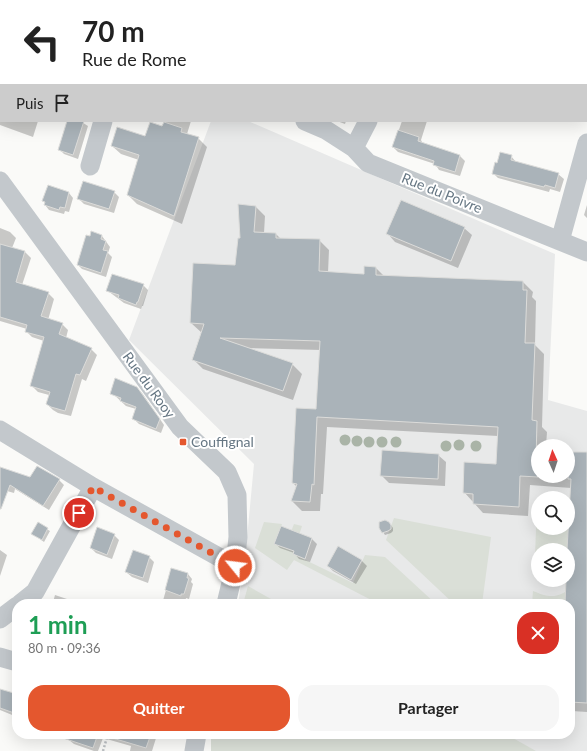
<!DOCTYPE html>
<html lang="fr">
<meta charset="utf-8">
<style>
:root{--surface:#fff;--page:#f6f6f6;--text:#222;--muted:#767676;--accent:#e4572e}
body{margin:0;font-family:Lato,sans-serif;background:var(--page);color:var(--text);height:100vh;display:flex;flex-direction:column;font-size:15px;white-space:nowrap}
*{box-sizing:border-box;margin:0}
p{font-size:13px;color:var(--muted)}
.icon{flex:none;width:22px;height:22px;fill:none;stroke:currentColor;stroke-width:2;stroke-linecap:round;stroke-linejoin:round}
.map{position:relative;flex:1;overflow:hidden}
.details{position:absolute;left:12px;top:599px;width:563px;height:140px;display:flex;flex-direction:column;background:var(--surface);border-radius:16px;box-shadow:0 4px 16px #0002}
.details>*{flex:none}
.top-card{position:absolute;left:0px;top:0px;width:587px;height:122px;box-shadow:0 4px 16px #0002;background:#fff;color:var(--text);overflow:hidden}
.needle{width:26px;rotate:357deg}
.tools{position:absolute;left:531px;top:439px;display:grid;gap:8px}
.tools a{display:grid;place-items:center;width:44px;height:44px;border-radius:50%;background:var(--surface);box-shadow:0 4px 16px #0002;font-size:20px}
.pin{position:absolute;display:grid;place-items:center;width:34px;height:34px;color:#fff;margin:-17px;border:2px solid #fff;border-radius:50%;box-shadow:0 1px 4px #0007}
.me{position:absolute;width:44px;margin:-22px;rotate:299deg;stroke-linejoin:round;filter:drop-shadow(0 0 3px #0008)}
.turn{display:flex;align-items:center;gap:14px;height:84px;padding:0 16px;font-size:18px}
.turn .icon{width:52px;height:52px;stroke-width:2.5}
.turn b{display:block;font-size:28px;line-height:34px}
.then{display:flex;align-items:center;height:38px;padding:0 16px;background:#0003;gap:8px;font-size:15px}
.round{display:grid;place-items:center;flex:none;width:42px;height:42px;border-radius:16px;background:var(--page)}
.overview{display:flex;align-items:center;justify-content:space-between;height:68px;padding:0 16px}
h1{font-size:24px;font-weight:700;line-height:30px;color:#1e9e55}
.action{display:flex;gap:8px;margin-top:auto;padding:8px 16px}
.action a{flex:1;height:46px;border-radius:16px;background:var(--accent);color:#fff;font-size:16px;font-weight:700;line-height:46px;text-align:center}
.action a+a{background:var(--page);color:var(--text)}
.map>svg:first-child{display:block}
</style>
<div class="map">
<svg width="587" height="751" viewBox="0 0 587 751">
<rect width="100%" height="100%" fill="#fafaf8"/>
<!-- built -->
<path fill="#e8e9e9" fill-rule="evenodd" d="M 211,121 L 248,121 L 555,254 L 548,400 L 587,411 L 587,751 L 215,751 L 217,734 L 570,734 L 570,604 L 238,604 L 246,549 L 254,464 L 129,340 ZM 538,446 L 568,446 L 568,476 L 538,476 ZM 538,498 L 568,498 L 568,528 L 538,528 ZM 538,550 L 568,550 L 568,580 L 538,580 Z"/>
<!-- green -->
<path fill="#dadfd7" d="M 537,503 L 538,503 L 538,528 L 568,528 L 568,503 L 570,503 L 567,550 L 538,550 L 538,556 L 535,556 Z
M 394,518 L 491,537 L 482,604 L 454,604 L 386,540 Z
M 264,522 L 282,524 L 274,543 L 285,547 L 294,524 L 302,526 L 293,554 L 353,583 L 365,555 L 385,557 L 436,604 L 379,604 L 294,560 L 287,570 L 255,548 Z
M 248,586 L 280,604 L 243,604 Z
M 533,591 C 546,596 552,599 565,592 L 565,604 L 532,604 Z
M 211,734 L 506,734 L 536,751 L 211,751 Z"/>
<!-- shadow -->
<path fill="#0003" d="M 87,0 L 107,0 L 107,1 Z
M 181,0 L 199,0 L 181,1 Z
M 246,0 L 275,0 L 246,1 Z
M 319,0 L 338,0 L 319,1 Z
M 362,0 L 385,0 L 361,1 Z
M 436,0 L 453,0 L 436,1 Z
M 484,0 L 508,0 L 484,1 Z
M 0,12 L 1,13 L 0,33 Z
M 587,21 L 587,44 L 586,43 Z
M 0,92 L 1,121 L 38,121 L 33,137 L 0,125 Z
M 68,121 L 80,121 L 88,126 L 78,159 L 64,154 L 60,150 Z
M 165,121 L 191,121 L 187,134 L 198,138 L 207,147 L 182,224 L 137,204 L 128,195 L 139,160 L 121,154 L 112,146 L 146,138 L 163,127 Z
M 337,121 L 346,121 L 345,124 Z
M 402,121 L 427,121 L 421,140 L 423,144 L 460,156 L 465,161 L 460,176 L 439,170 L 435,164 L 398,152 L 393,147 Z
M 511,156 L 516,162 L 558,174 L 564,179 L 560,192 L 550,189 L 549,192 L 498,178 L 493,173 L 498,164 Z
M 114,192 L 119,197 L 114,213 L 84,204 L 78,198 Z
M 69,193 L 73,198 L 69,212 L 65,211 L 64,214 L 49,210 L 45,205 L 45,203 L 43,201 Z
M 587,205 L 587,218 L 584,215 Z
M 256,207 L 265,216 L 264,233 L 276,234 L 281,239 L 319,240 L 329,250 L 328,273 L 365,275 L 376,268 L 384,276 L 523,282 L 533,292 L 532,297 L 536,301 L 535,345 L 544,354 L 542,427 L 547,432 L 546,446 L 538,446 L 538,476 L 568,476 L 568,463 L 572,464 L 587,453 L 587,712 L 572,711 L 570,710 L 570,604 L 566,604 L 571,488 L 530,485 L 528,516 L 483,513 L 464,492 L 497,465 L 498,436 L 327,427 L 323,494 L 321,494 L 320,511 L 302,511 L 292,501 L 297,487 L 293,483 L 317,410 L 321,350 L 248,348 L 292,364 L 302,374 L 293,400 L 203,369 L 193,359 L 202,333 L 191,323 L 236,266 L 241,239 Z
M 0,228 L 10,232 L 16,238 L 12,248 L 25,252 L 31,258 L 22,285 L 48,293 L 54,299 L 48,320 L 62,324 L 68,330 L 66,338 L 91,349 L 97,355 L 86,381 L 82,379 L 71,416 L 58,413 L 53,410 L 47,404 L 49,395 L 38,392 L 32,386 L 44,341 L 32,337 L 26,331 L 27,329 L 0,321 Z
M 464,228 L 472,235 L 458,268 L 395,242 L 388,234 Z
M 102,236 L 110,247 L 108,253 L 112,257 L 106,277 L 82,269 L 78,265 L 90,237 Z
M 143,285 L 148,290 L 143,306 L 142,306 L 141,309 L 124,303 L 108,291 Z
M 136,388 L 142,393 L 164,425 L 161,433 L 139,424 L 133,418 L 136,409 L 126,406 L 112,393 Z
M 438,455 L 446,462 L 445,486 L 389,483 L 381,475 Z
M 0,469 L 31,478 L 59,480 L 64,485 L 49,510 L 15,489 L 14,493 L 0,489 Z
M 38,524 L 50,531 L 44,542 L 33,534 Z
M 391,525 L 393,528 L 393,531 L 391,533 L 385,535 L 383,532 Z
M 114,535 L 119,540 L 112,559 L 96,553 L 91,548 Z
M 312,539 L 317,544 L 310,562 L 299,559 L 294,553 L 280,548 L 275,543 Z
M 339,548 L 362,561 L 367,566 L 356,584 L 333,571 L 328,566 Z
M 0,550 L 7,555 L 0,576 Z
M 149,557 L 154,562 L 148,583 L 132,577 L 126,572 Z
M 172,569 L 188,574 L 192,579 L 191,582 L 193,584 L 189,599 L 186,598 L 185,604 L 162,604 Z
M 55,595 L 67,599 L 72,604 L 48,604 L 49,600 L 53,602 Z
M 0,694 L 17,695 L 17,717 L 0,710 Z
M 71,734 L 156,734 L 157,735 L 152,751 L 130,751 L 131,746 L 103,738 L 98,751 L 94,751 L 74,744 L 69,740 Z"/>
<!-- building -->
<path fill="#aab3b9" stroke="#dcdcda" d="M 67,121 L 84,121 L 73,155 L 58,150 Z
M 150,122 L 162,126 L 164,122 L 182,128 L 181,132 L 199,137 L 174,216 L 127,195 L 139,155 L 111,146 L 117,127 L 145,136 Z
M 398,130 L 419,137 L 418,141 L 460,155 L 455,172 L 433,165 L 434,161 L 392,147 Z
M 500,152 L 512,155 L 511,160 L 559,173 L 555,188 L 545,185 L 544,187 L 492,174 L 495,162 L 497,163 Z
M 83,181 L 115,191 L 109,209 L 77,199 Z
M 48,185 L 69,192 L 65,208 L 60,207 L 59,210 L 44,205 L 45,202 L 42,201 Z
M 401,200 L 465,227 L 451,261 L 386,234 Z
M 238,204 L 256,206 L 254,232 L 276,233 L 276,238 L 320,239 L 319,271 L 364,274 L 364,266 L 376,267 L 376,275 L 523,281 L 523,290 L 527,290 L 525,343 L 535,343 L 532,420 L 537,421 L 536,460 L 538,460 L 538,477 L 520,476 L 519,507 L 473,504 L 473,494 L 463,493 L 464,462 L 496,464 L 498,427 L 317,417 L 314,485 L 312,484 L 310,502 L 291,501 L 297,484 L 292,483 L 296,408 L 316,409 L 320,341 L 220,338 L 293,363 L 283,391 L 192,360 L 204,324 L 190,323 L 193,263 L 235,265 L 238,238 L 240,238 Z
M 91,231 L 102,235 L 101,239 L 106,241 L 103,250 L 108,251 L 101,273 L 77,265 L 86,235 L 90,236 Z
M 0,244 L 25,251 L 16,282 L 49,292 L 41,316 L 63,323 L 59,334 L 92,348 L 80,375 L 76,374 L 65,411 L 51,407 L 46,404 L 50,392 L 30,386 L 44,337 L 25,332 L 27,325 L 0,317 Z
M 112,274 L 144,284 L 138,302 L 137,302 L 136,305 L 118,298 L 119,295 L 106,291 Z
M 115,378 L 137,387 L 160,419 L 156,429 L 132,419 L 136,407 L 120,401 L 121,398 L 110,394 Z
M 382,450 L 439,454 L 438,479 L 380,476 Z
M 572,452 L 587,452 L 587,703 L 570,702 L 570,604 L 565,604 L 566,580 L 568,580 L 567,550 L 571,479 L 568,479 L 568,462 L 571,462 Z
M 37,466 L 60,479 L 43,506 L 10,485 L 1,509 L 0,509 L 0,467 L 30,477 Z
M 385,520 L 389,522 L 391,525 L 391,529 L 388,531 L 382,533 L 379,528 L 379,522 Z
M 38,522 L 48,528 L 42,540 L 31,534 Z
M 281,526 L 312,538 L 305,559 L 293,554 L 294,551 L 274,544 Z
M 97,527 L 115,534 L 107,555 L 90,548 Z
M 338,546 L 362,560 L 351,580 L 327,566 Z
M 133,550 L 150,556 L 143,578 L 125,572 Z
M 171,568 L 188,573 L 187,578 L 189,578 L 184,594 L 181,594 L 181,596 L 165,590 Z
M 0,689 L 17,694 L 17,714 L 0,708 Z
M 58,734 L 98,734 L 93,748 L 57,736 Z
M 110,734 L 151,734 L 146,748 L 109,737 Z"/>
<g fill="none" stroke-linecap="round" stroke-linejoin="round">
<!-- path -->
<path stroke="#bbbfc2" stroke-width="2.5" stroke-dasharray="2 2" stroke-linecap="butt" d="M 103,751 L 108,734"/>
<!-- minor -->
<path stroke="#c3c8cc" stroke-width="19" d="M 35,0 L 37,1
M 542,0 L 545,1
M 292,1 L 293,0
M 408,1 L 408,0
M 523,1 L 524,0
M 571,1 L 571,0
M 305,121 L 326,130 L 354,148 L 368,163 L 587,252
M 354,148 L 368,121
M 90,166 L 103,121
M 0,181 L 180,427 L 227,472 L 237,495 L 238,537 L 235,566 L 226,604
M 560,241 L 587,143
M 0,430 L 93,487 L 235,566
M 20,604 L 35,592 L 93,487
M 0,619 L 17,606
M 0,657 L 17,662
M 194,751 L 197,734"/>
</g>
<!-- trees -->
<g fill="#aab4a7">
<circle cx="345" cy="440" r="5.5"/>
<circle cx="357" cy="441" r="5.5"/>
<circle cx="369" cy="442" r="5.5"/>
<circle cx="382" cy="442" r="5.5"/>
<circle cx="396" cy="442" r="5.5"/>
<circle cx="459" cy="445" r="5.5"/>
<circle cx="446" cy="446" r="5.5"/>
<circle cx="476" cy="446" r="5.5"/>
</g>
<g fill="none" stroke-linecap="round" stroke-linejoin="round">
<!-- route -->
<path stroke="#e4572e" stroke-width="7" stroke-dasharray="0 12.6" d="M 79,513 L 93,487 L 235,566"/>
</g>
<!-- markers -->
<rect fill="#e4572e" stroke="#fff" stroke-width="1.5" x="179" y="438" width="8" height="8" rx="2"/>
<g text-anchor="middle" stroke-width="4" stroke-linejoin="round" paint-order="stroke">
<!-- street labels -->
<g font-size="14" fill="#657683" stroke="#fff">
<text transform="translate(442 193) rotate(22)" y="5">Rue du Poivre</text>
<text transform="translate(149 385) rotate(54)" y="5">Rue du Rooy</text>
</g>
<!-- poi labels -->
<g font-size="14" fill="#657683" stroke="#fff" text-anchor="start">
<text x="191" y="447">Couffignal</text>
</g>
</g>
</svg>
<div class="tools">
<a><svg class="needle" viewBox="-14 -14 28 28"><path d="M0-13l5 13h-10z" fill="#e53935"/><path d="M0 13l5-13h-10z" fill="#767676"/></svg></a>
<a><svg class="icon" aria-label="search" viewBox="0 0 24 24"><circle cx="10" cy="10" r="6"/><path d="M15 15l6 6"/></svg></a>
<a><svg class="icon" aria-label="layers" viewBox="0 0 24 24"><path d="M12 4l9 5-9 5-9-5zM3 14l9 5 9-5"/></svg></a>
</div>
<div class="pin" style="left:79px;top:513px;background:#d93025"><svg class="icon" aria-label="arrive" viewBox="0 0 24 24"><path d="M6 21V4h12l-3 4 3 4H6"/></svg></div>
<svg class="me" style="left:235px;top:566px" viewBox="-20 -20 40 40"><circle r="17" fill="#e4572e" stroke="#fff" stroke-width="3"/><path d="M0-11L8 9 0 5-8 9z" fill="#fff"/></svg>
<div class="top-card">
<div class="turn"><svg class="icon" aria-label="left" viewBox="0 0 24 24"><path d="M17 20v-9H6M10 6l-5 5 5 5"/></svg><div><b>70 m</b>Rue de Rome</div></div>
<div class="then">Puis<svg class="icon" aria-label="arrive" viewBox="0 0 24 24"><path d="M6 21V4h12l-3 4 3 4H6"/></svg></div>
</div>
<section class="details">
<div class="overview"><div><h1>1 min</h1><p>80 m · 09:36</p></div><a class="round" style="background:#d93025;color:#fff"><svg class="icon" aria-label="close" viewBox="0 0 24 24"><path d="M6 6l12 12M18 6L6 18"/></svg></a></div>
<div class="action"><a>Quitter</a><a>Partager</a></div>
</section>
</div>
